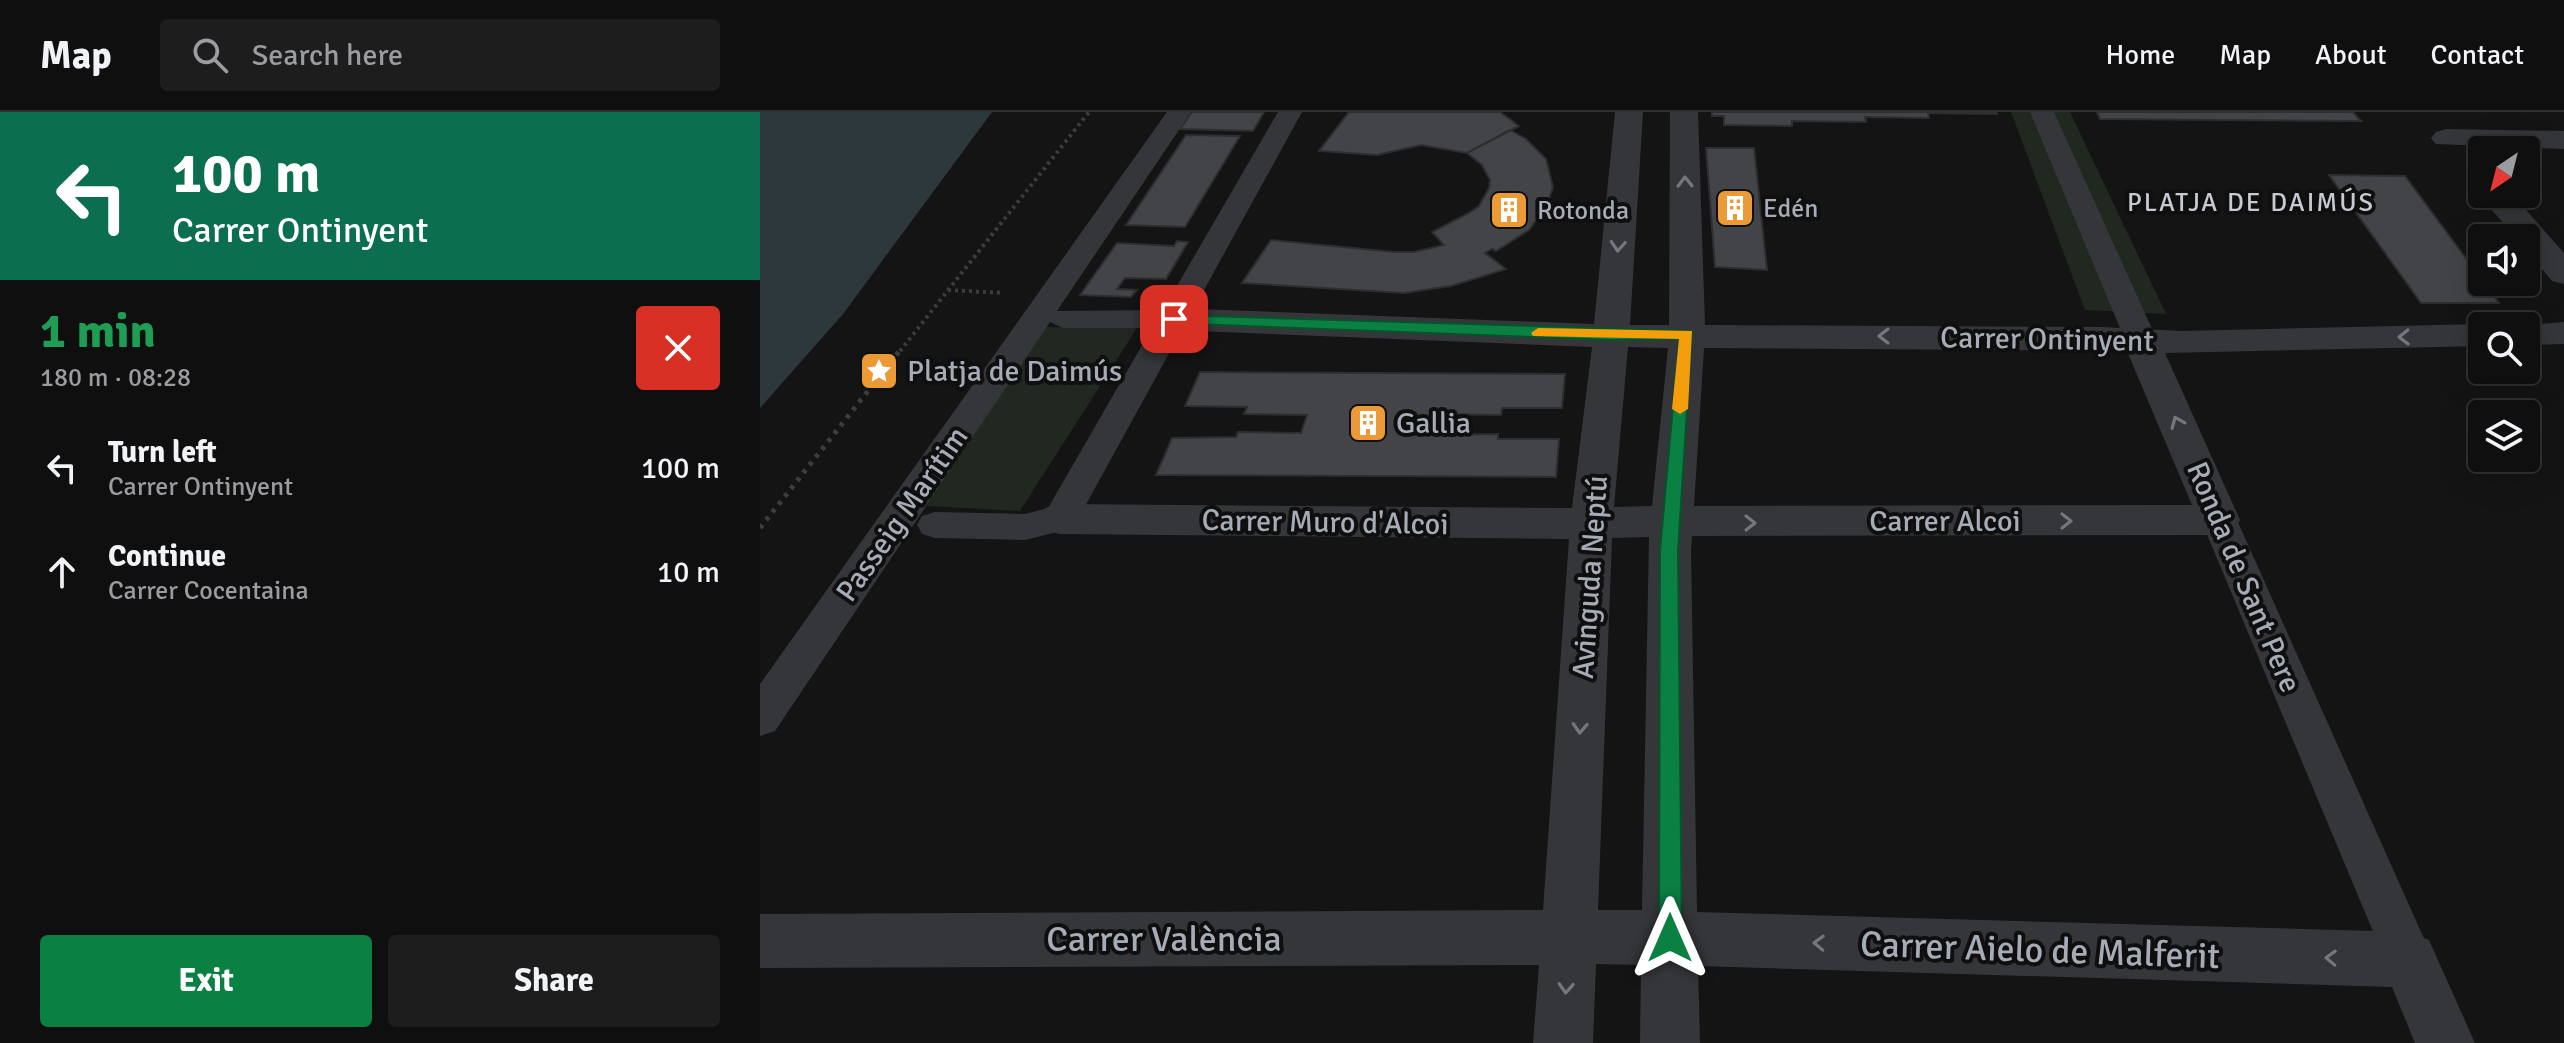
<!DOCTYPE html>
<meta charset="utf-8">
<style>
:root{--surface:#0f0f10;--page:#1d1d1e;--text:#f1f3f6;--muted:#9b9c9f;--line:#2f2f30;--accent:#0b8043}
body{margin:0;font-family:Signika,sans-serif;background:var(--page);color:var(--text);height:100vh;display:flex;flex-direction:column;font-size:30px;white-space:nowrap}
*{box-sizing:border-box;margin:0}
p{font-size:26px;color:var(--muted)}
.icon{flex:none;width:44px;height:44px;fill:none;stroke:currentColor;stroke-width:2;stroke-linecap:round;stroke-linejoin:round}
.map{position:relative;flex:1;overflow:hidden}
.side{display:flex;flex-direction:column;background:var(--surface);width:760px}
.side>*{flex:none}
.guide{background:#0b6e4f;color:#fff;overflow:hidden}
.needle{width:52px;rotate:215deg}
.fabs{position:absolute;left:1708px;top:24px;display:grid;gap:16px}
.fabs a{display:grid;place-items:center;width:72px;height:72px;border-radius:8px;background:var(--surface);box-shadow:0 8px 32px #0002,0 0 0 2px var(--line);font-size:40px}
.pin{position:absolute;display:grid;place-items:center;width:68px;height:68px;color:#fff;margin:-34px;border-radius:16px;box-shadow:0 4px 12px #0006}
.me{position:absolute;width:88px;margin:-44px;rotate:0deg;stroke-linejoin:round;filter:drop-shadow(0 0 6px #0008)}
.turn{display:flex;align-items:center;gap:28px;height:168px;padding:0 40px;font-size:36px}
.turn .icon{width:104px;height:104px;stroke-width:2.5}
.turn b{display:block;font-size:56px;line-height:68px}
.round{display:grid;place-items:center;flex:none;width:84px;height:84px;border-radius:8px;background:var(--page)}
.summary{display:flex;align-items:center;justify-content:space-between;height:136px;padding:0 40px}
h1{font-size:48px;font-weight:700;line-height:60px;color:#1e9e55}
.cta{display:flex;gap:16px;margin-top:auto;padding:16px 40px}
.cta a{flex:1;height:92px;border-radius:8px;background:var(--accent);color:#fff;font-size:32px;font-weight:700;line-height:92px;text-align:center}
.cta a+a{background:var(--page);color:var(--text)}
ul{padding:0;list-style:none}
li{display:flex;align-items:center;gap:24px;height:104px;padding:0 40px}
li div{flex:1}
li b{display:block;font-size:30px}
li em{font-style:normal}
header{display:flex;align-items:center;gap:48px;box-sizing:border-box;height:112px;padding:0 40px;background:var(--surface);border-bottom:2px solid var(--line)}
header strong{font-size:38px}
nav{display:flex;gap:44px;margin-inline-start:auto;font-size:28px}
.search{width:560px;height:72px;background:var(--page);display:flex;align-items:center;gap:20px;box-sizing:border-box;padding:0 28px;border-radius:8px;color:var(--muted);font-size:30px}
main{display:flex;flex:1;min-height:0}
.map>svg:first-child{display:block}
</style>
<header>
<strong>Map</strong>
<div class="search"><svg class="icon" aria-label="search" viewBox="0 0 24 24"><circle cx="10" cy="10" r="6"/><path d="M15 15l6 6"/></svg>Search here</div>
<nav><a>Home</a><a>Map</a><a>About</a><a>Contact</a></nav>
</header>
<main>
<section class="side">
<div class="guide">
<div class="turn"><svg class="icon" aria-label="left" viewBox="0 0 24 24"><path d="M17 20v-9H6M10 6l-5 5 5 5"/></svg><div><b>100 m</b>Carrer Ontinyent</div></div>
</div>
<div class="summary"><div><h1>1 min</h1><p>180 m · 08:28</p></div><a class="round" style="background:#d93025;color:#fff"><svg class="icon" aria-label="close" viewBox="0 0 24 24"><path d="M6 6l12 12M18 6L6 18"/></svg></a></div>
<ul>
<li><svg class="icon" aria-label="left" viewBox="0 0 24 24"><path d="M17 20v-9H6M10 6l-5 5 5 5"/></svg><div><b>Turn left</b><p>Carrer Ontinyent</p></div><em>100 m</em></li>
<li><svg class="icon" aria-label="ahead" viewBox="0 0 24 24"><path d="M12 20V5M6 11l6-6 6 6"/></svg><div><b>Continue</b><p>Carrer Cocentaina</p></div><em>10 m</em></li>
</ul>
<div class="cta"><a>Exit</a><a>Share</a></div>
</section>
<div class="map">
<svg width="1804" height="931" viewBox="0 0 1804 931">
<rect width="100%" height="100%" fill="#141415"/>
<!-- green -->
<path fill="#202820" d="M 1251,0 L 1310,0 L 1406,202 L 1325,198 Z
M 284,215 L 377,216 L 260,399 L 167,394 Z"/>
<!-- water -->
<path fill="#2d383d" d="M 0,0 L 232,0 L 83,202 L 0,296 Z"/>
<!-- building -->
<path fill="#434448" stroke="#2e2e31" stroke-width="2" d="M 432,0 L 504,0 L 493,19 L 420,17 Z
M 589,0 L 740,0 L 759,14 L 707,41 L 661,33 L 617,43 L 559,39 Z
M 952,0 L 1236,0 L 1237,2 L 1168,1 L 1169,6 L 1105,5 L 1106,10 L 1032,9 L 1032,14 L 964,13 L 964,4 L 952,4 Z
M 1337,0 L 1593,0 L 1601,9 L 1340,7 Z
M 750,18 L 766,27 L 786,47 L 793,75 L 787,93 L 769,118 L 736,139 L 732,137 L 725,141 L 746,157 L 691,174 L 644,181 L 482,171 L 511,128 L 634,140 L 654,140 L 684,133 L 672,120 L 709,101 L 719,94 L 729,76 L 730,68 L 722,53 L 707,41 Z
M 426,23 L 480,24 L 425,115 L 366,113 Z
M 946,36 L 994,36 L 1007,158 L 955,155 Z
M 1569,63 L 1645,64 L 1739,191 L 1661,191 Z
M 417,129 L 428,130 L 406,167 L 365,166 L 357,177 L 377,178 L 371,185 L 320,183 L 357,131 L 414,134 Z
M 440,260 L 805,262 L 802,296 L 742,296 L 741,303 L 674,302 L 670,323 L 738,322 L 738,327 L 799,327 L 796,365 L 396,363 L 412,326 L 476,325 L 478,320 L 541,321 L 547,303 L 484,302 L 487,295 L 425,294 Z"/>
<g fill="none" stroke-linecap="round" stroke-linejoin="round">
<!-- path-far1 -->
<path stroke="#3b3d41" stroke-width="4" stroke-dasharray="3 4" stroke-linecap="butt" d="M 188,178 L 244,181
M 140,239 L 329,0"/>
<!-- path -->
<path stroke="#3b3d41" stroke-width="5" stroke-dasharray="4 6" stroke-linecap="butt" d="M 0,416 L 141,237"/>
<!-- pedestrian -->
<path fill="#35363a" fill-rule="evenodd" d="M 407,0 L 431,0 L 297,199 L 403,198 L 518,0 L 542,0 L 313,416 L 265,428 L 175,426 L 162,422 L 157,413 L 162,404 L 175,400 L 265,402 L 288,396 L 392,216 L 303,216 L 290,210 L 15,619 L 0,624 L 0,572 Z
M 1270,0 L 1294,0 L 1397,228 L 1392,235 L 1381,238 L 1370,235 L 1365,228 Z
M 1459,395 L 1472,399 L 1477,408 L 1666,831 L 1673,848 L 1666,865 L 1649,872 L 1632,865 L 1441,408 L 1446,399 Z"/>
<!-- minor -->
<path fill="#35363a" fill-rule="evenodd" d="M 855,0 L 883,0 L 870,213 L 909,213 L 910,0 L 938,0 L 945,213 L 1342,215 L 1422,219 L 1722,212 L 1731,214 L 1722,214 L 1722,234 L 1405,241 L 1480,408 L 1474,419 L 1459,423 L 932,424 L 931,439 L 937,800 L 1649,820 L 1669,828 L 1715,931 L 1655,931 L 1632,875 L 938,854 L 940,931 L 880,931 L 881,853 L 836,852 L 833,931 L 773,931 L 779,853 L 0,856 L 0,802 L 783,798 L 809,427 L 300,422 L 285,418 L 279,407 L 285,396 L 300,392 L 812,396 L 832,235 L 411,218 L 398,215 L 393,207 L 398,199 L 411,196 L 834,212 ZM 868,235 L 908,236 L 892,394 L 854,395 ZM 944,236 L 1367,239 L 1432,393 L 934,394 ZM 889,425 L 882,798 L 838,798 L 852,426 Z
M 1686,17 L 1804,19 L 1804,37 L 1676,32 L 1671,26 L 1676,20 Z
M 1722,78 L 1722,82 L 1752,82 L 1804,141 L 1804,172 L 1792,169 L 1766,138 L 1766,126 L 1756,126 L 1724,89 L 1719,82 Z
M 1804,210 L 1804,232 L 1766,233 L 1766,214 L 1754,214 Z"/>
</g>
<!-- one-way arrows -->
<defs><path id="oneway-chevron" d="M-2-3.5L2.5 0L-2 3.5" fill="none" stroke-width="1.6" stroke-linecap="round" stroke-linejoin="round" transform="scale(2)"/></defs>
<g stroke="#73777e">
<use href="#oneway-chevron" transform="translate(925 70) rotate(-91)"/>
<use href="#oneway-chevron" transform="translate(858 134) rotate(94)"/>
<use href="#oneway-chevron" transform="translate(1124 224) rotate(-180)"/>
<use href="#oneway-chevron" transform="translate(1644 225) rotate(179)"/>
<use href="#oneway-chevron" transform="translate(1417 310) rotate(-113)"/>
<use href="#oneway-chevron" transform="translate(1306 409)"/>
<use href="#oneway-chevron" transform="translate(990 411)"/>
<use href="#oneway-chevron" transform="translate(820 616) rotate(93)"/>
<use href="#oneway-chevron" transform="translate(1059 831) rotate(-178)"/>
<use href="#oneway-chevron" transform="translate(1571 846) rotate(-178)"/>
<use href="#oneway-chevron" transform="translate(806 876) rotate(93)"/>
</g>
<!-- route -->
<path fill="#0b8043" stroke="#07532c" stroke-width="2" d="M 414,203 L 932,219 L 918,439 L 922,826 L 918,834 L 910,838 L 902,834 L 899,826 L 900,439 L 919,227 L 851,228 L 409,211 L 409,204 Z"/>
<!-- slow -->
<path fill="#f59e0b" d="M 778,216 L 932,219 L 928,297 L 920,302 L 912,297 L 919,227 L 773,224 L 771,221 Z"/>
<!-- icons -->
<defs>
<g id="building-square" transform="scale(2)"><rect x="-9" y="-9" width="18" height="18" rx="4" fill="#eb9a36" stroke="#0f0f10"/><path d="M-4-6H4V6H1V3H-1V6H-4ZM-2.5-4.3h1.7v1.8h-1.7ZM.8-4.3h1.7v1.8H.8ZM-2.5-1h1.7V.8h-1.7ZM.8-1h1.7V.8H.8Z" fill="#fff"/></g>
<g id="sight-square" transform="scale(2)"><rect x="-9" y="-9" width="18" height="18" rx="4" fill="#eb9a36" stroke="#0f0f10"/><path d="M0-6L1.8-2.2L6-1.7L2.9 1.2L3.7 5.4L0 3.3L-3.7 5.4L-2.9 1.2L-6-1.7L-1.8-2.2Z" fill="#fff"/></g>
</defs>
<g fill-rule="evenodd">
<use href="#building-square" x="975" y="96"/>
<use href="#building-square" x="749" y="98"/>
<use href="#sight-square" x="119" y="259"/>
<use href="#building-square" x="608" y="311"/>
</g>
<g text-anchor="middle" stroke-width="8" stroke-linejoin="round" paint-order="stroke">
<!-- far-neighbourhood labels -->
<g font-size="26" letter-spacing="2" fill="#c7cbd1" stroke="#0f0f10">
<text x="1491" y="99">PLATJA DE DAIMÚS</text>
</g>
<!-- far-poi labels -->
<g font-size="26" fill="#a6acb5" stroke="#0f0f10" text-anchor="start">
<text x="1003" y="105">Edén</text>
<text x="777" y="107">Rotonda</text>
</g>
<!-- street labels -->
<g font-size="30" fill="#a6acb5" stroke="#0f0f10">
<text transform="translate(1287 227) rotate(1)" y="10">Carrer Ontinyent</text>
<text transform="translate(142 402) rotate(-55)" y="10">Passeig Marítim</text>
<text x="1185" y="419">Carrer Alcoi</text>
<text transform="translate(565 410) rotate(1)" y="10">Carrer Muro d'Alcoi</text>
<text transform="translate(830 465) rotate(-86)" y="10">Avinguda Neptú</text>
<text transform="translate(1484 465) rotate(67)" y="10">Ronda de Sant Pere</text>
</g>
<!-- poi labels -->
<g font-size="30" fill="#a6acb5" stroke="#0f0f10" text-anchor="start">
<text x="147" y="269">Platja de Daimús</text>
<text x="636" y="321">Gallia</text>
</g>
<!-- near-street labels -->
<g font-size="36" fill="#a6acb5" stroke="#0f0f10">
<text x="404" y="839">Carrer València</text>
<text transform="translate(1280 837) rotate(2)" y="13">Carrer Aielo de Malferit</text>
</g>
</g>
</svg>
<div class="fabs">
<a><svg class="needle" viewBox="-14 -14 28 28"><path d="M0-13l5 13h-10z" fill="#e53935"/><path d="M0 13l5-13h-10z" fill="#9b9c9f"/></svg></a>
<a><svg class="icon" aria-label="sound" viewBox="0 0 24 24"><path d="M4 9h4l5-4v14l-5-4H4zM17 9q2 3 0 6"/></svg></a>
<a><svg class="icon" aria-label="search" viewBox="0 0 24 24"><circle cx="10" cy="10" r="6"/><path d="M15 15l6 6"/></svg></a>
<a><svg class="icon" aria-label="layers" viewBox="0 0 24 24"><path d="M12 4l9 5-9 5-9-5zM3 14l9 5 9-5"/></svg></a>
</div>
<div class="pin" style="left:414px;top:207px;background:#d93025"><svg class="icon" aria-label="arrive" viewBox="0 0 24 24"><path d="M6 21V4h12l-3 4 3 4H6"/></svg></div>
<svg class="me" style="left:910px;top:826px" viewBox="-20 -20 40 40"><path d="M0-17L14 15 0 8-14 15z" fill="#0b8043" stroke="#fff" stroke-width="4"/></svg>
</div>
</main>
